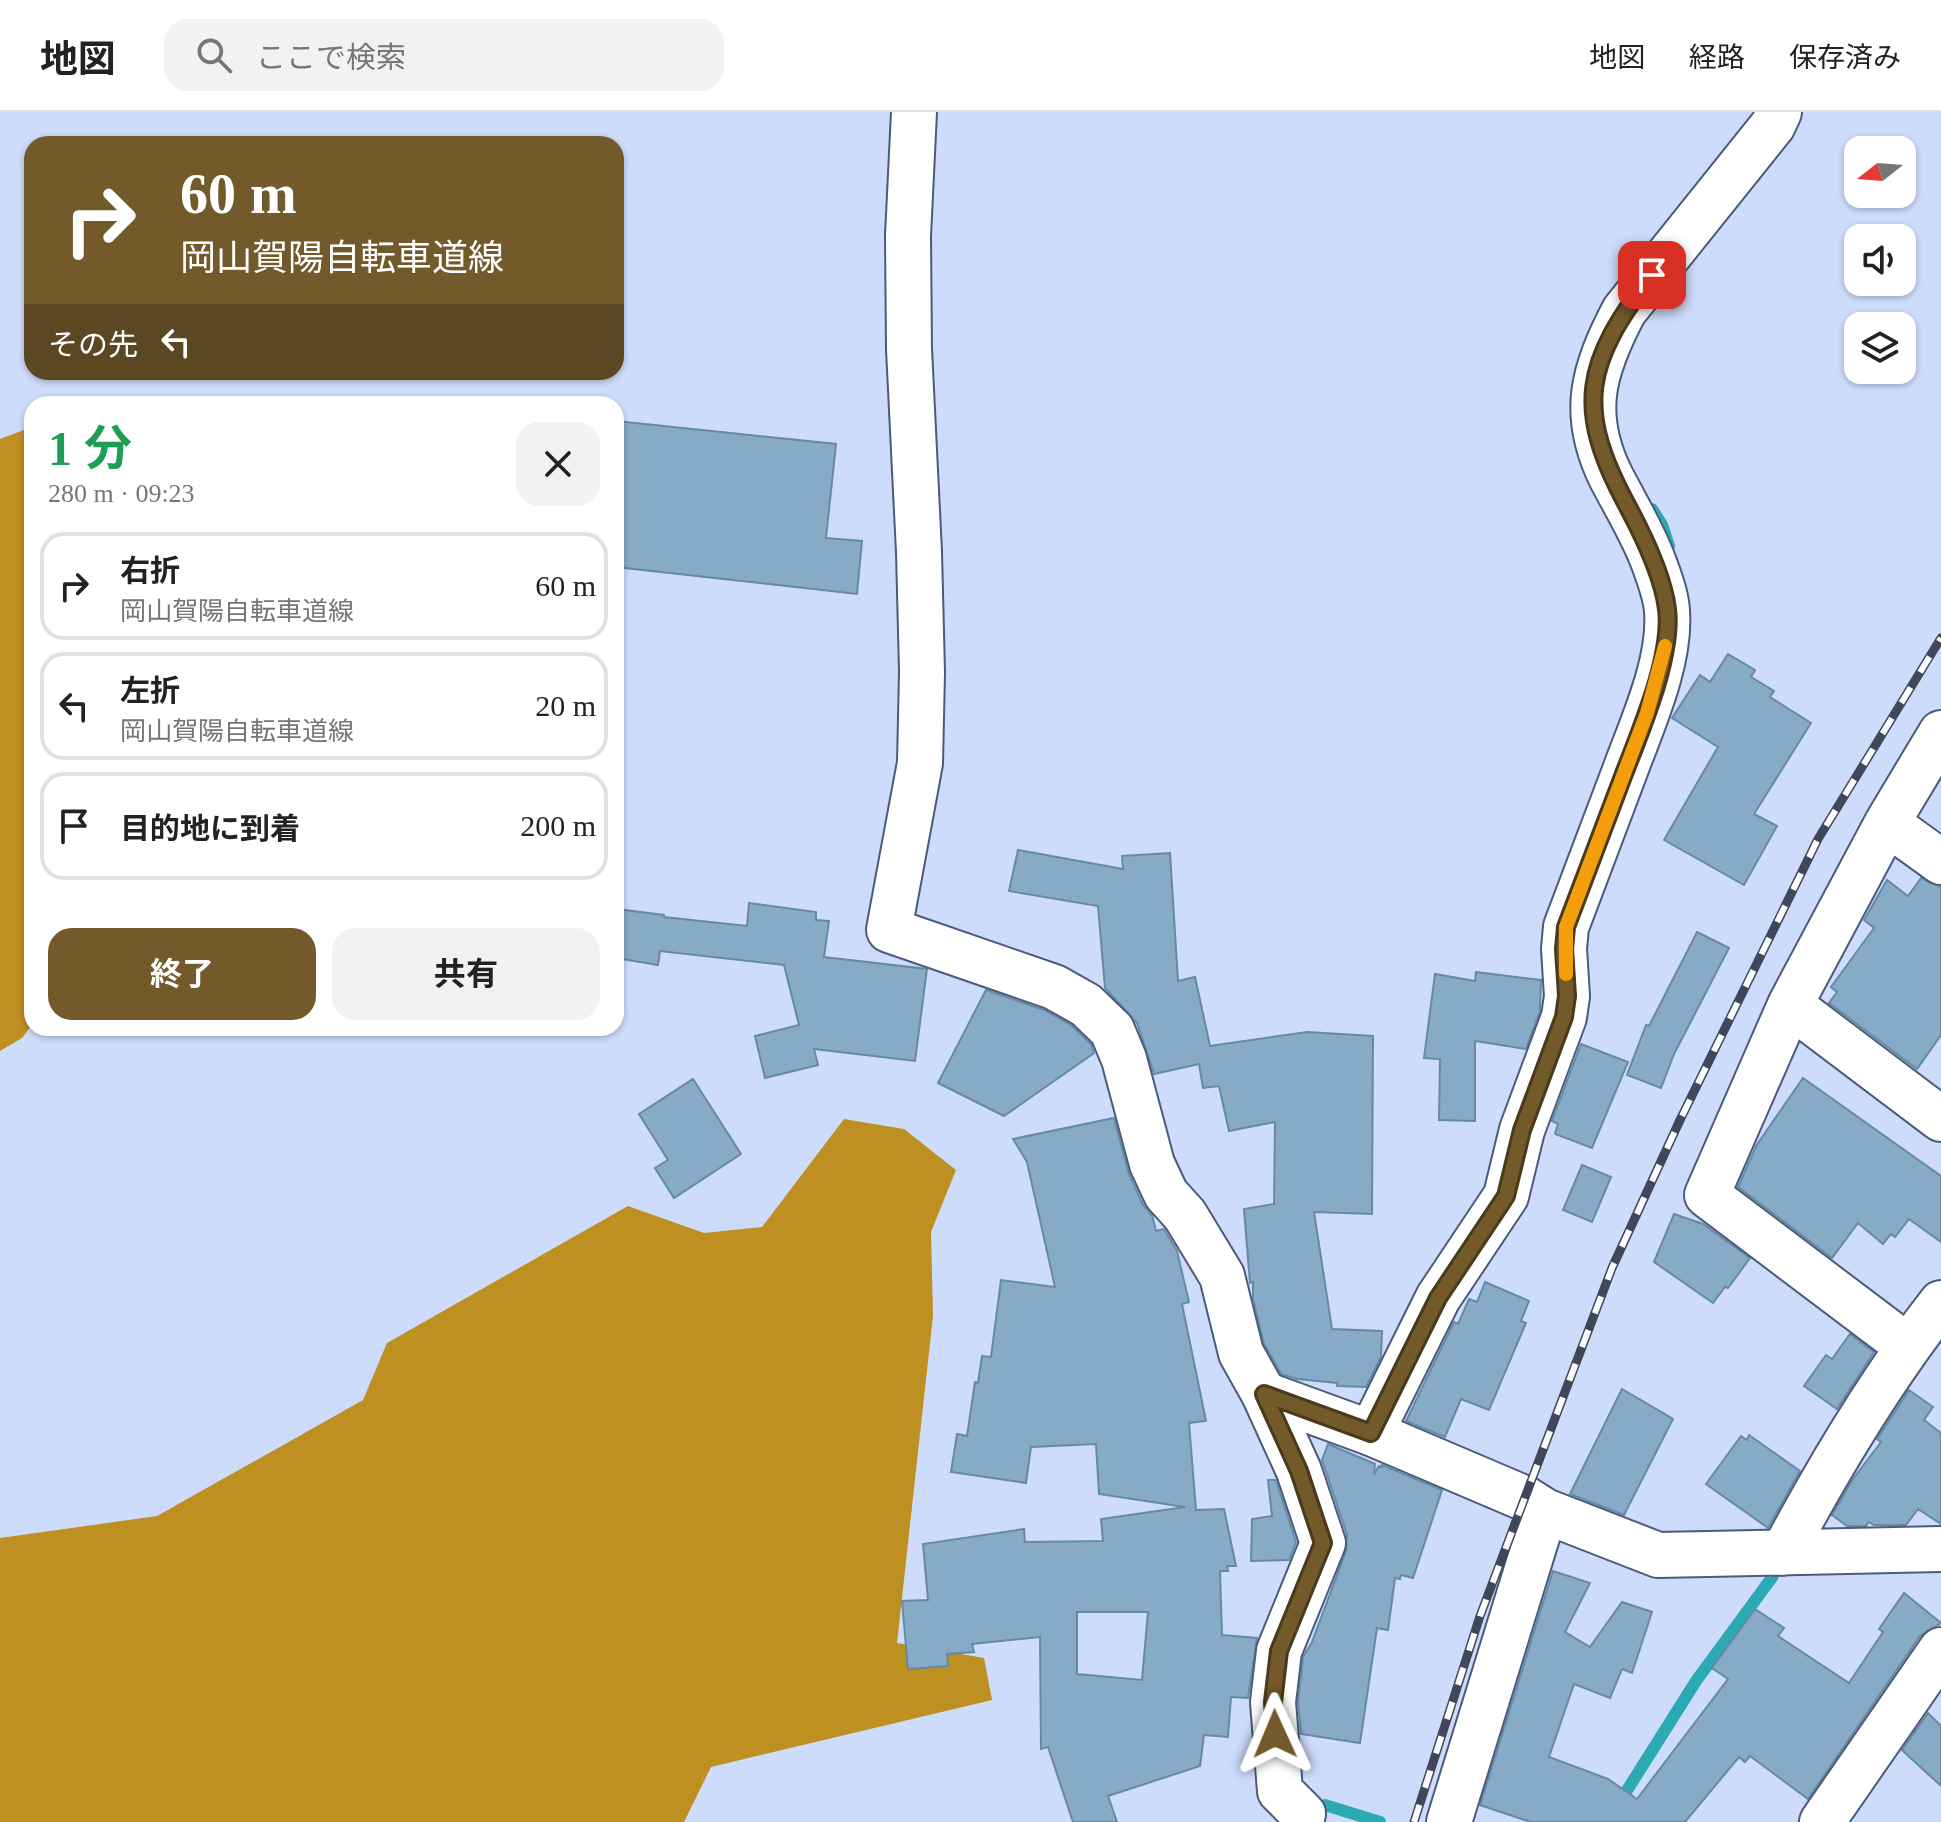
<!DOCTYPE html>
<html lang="ja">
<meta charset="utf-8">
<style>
:root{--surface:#fff;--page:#f2f2f2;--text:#222;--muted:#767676;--line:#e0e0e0;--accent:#725a2b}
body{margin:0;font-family:"Times New Roman","Noto Sans JP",serif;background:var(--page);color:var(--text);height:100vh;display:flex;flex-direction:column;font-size:30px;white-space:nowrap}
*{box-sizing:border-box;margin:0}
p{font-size:26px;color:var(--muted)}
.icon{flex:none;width:44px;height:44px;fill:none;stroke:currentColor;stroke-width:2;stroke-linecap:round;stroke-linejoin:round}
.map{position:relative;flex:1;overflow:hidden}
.details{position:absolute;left:24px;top:284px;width:600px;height:640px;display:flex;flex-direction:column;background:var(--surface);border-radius:24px;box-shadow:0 2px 6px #0004}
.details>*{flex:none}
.banner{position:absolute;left:24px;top:24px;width:600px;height:244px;border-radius:24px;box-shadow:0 2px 6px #0004;background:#725a2b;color:#fff;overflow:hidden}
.needle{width:52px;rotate:253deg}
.fabs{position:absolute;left:1844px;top:24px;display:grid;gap:16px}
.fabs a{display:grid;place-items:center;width:72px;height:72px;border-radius:16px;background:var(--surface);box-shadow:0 2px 6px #0004;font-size:40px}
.pin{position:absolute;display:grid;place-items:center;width:68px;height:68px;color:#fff;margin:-34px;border-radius:16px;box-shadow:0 4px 12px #0006}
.me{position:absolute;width:88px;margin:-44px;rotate:359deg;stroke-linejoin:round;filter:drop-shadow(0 0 6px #0008)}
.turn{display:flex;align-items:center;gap:28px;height:168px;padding:0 24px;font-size:36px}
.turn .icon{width:104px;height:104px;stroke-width:2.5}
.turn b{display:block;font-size:56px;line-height:68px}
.then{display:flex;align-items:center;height:76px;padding:0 24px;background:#0003;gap:16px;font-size:30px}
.round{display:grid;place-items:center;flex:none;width:84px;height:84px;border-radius:24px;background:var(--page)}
.summary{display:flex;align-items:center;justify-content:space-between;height:136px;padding:0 24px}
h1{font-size:48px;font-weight:700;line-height:60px;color:#1e9e55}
.button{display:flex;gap:16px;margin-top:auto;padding:16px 24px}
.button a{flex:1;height:92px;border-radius:24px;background:var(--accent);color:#fff;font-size:32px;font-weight:700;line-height:92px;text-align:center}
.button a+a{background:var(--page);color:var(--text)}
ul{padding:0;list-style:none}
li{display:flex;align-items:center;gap:24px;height:108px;margin:0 16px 12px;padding:0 8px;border:4px solid var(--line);border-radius:24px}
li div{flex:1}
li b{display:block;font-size:30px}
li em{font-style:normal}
header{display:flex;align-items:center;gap:48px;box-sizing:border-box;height:112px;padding:0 40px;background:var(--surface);border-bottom:2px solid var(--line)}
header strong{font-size:38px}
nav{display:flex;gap:44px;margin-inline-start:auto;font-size:28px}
.search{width:560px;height:72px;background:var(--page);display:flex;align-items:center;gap:20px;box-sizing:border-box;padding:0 28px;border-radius:24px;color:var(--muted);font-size:30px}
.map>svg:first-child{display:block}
</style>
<header>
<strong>地図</strong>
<div class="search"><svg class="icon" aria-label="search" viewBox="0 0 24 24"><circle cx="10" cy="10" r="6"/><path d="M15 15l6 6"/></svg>ここで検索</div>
<nav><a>地図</a><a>経路</a><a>保存済み</a></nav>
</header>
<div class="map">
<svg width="1941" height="1710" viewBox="0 0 1941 1710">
<rect width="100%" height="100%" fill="#cddcfb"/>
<!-- forest -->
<path fill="#be8f21" d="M 32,315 L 32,913 L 22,926 L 0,939 L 0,327 Z
M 844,1007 L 904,1017 L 956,1058 L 931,1120 L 933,1204 L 897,1531 L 984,1546 L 992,1588 L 711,1655 L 684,1710 L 0,1710 L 0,1426 L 157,1404 L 363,1288 L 387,1231 L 628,1094 L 704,1121 L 762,1115 Z"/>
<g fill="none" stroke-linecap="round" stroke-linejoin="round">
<!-- stream -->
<path stroke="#2da9b3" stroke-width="12" d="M 1652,397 L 1662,413 L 1669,434
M 1325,1693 L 1380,1710
M 1607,1710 L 1696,1569 L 1773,1464"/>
</g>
<!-- building -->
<path fill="#87aac6" stroke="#6789a4" stroke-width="2" fill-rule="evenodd" d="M 616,309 L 836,332 L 826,426 L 862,429 L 857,482 L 616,455 Z
M 1728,542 L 1755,558 L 1751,565 L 1774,579 L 1770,585 L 1811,611 L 1754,702 L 1777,714 L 1744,773 L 1664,728 L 1718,635 L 1672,606 L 1700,563 L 1710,570 Z
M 1018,738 L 1123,757 L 1122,744 L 1170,741 L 1178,869 L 1195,865 L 1210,934 L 1307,920 L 1373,924 L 1372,1102 L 1314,1100 L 1332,1217 L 1382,1219 L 1381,1245 L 1366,1275 L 1337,1274 L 1337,1271 L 1297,1267 L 1281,1262 L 1264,1232 L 1253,1187 L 1253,1170 L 1250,1171 L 1244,1097 L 1274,1092 L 1275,1010 L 1229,1019 L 1219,974 L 1203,976 L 1199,952 L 1154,962 L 1137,911 L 1105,876 L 1098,794 L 1009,779 Z
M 1921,766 L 1941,775 L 1941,923 L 1917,957 L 1829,891 L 1837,880 L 1831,875 L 1874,816 L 1864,808 L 1887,768 L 1908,784 Z
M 749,791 L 816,800 L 816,808 L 829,809 L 824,845 L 927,857 L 915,949 L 814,937 L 818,953 L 765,966 L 755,924 L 799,913 L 784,853 L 660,839 L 658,853 L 616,846 L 616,797 L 664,803 L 664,805 L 747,814 Z
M 1697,820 L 1729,836 L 1674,942 L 1661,976 L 1627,963 L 1646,913 L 1649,914 Z
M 1476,860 L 1541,868 L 1540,899 L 1526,937 L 1475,929 L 1475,1009 L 1439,1008 L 1440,947 L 1424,946 L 1435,862 L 1475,869 Z
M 986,878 L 1044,898 L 1071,913 L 1091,932 L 1094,941 L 1004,1004 L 938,971 Z
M 1581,932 L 1628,950 L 1592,1036 L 1555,1022 L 1558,1012 L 1552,1009 Z
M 1803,966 L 1941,1064 L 1941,1130 L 1909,1107 L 1895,1125 L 1891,1122 L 1883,1132 L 1858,1111 L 1832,1146 L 1738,1075 L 1756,1034 Z
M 693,967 L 741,1042 L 674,1086 L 655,1056 L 668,1048 L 639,1002 Z
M 1114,1006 L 1129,1062 L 1143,1093 L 1152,1103 L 1156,1119 L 1164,1117 L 1177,1139 L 1189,1190 L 1182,1192 L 1206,1309 L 1189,1311 L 1196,1398 L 1224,1397 L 1236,1454 L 1227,1454 L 1228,1459 L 1220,1459 L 1222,1523 L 1257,1526 L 1248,1586 L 1231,1585 L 1228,1625 L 1204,1623 L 1200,1654 L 1108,1684 L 1117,1710 L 1073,1710 L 1048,1635 L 1041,1637 L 1040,1525 L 972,1532 L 974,1540 L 947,1542 L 948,1554 L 908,1557 L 902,1489 L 928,1488 L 923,1432 L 1024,1417 L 1025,1430 L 1103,1429 L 1101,1407 L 1185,1395 L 1099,1382 L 1096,1332 L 1031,1335 L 1026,1371 L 951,1360 L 957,1322 L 967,1324 L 975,1270 L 978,1271 L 982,1244 L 991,1245 L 1001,1168 L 1055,1175 L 1027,1050 L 1013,1027 ZM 1077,1500 L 1148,1500 L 1142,1568 L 1077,1562 Z
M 1582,1053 L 1611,1065 L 1592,1110 L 1563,1098 Z
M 1674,1102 L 1703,1112 L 1750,1146 L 1728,1176 L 1725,1175 L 1713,1191 L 1654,1150 Z
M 1485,1170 L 1529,1189 L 1521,1209 L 1526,1211 L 1489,1298 L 1461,1287 L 1445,1325 L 1406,1309 L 1454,1210 L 1458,1212 L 1469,1187 L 1477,1190 Z
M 1850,1222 L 1874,1240 L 1837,1297 L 1804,1274 L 1826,1243 L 1832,1247 Z
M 1622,1277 L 1673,1307 L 1624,1403 L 1570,1382 Z
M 1909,1278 L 1933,1295 L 1924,1308 L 1941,1321 L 1941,1412 L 1918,1397 L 1906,1413 L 1874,1413 L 1869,1410 L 1866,1414 L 1847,1414 L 1832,1403 L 1853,1367 L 1881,1330 L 1877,1327 Z
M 1749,1323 L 1800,1359 L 1768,1416 L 1706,1372 L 1741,1324 L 1747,1328 Z
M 1328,1332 L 1375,1352 L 1374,1362 L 1379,1354 L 1382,1355 L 1382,1353 L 1442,1378 L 1413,1466 L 1401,1463 L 1400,1467 L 1395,1466 L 1388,1518 L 1377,1516 L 1360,1631 L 1301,1622 L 1298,1590 L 1303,1545 L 1312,1530 L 1346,1439 L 1347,1423 L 1322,1348 Z
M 1268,1368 L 1276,1368 L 1296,1430 L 1289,1448 L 1251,1449 L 1252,1407 L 1272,1404 Z
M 1553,1459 L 1590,1471 L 1565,1520 L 1590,1535 L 1622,1490 L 1652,1500 L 1632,1561 L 1622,1557 L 1610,1586 L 1574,1572 L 1549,1645 L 1608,1667 L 1637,1687 L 1728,1567 L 1712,1556 L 1755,1497 L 1784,1516 L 1778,1524 L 1849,1571 L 1883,1520 L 1879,1517 L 1904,1481 L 1941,1511 L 1920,1524 L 1808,1687 L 1750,1644 L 1745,1650 L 1739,1645 L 1685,1710 L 1531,1710 L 1480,1693 Z
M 1928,1601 L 1941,1614 L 1941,1674 L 1902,1638 Z"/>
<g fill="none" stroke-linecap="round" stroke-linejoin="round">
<!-- minor casing -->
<g stroke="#4b5b7b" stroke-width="48">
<path id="minor" d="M 914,0 L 908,124 L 909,237 L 919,440 L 922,560 L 920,651 L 889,818 L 1054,875 L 1086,893 L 1112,918 L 1124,947 L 1152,1052 L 1166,1082 L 1185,1103 L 1222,1164 L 1241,1241 L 1264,1282
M 1887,711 L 1941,750
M 1790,893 L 1941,1007
M 1907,1234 L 1707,1083 L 1790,893 L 1887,711 L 1941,621
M 1371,1321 L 1526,1387 L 1545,1399 L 1658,1443 L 1941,1437
M 1783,1441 C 1830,1353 1880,1269 1941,1191
M 1449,1710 L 1545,1399
M 1822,1710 L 1941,1538"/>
</g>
<!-- secondary casing -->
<g stroke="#4b5b7b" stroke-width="48">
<path id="secondary" d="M 1264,1282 L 1371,1321 L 1438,1186 L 1506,1084 L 1522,1018 L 1564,905 L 1567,884 L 1564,837 L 1566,815 C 1586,762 1606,709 1626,656 C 1643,610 1671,549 1667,499 C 1666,482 1658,462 1652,446 C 1641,418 1625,392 1611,365 C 1580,302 1593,258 1624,199 L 1773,13 L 1779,0
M 1264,1282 L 1299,1359 L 1323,1431 L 1279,1539 L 1273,1590 L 1280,1679 L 1303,1702 L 1301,1710"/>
</g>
<!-- minor -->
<use href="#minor" stroke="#fff" stroke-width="44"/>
<!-- secondary -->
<use href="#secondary" stroke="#fff" stroke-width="44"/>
<!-- rail casing -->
<g stroke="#3f4759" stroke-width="9">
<path id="rail" d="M 1414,1710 L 1480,1504 L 1612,1156 L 1680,1008 L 1818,727 L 1941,526"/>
</g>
<!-- rail -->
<use href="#rail" stroke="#fdfdfd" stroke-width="6" stroke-dasharray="18" stroke-linecap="butt"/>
</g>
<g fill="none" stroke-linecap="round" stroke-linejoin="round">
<!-- route casing -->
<g stroke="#4a3a1c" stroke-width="20">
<path id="route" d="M 1275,1622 L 1273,1590 L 1279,1539 L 1323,1431 L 1299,1359 L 1264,1282 L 1371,1321 L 1438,1186 L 1506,1084 L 1522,1018 L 1564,905 L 1567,884 L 1564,837 L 1566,815 C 1585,766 1603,716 1622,667 C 1639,622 1673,545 1667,497 C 1663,464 1644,425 1628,395 C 1574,296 1584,251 1652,163"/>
</g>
<!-- route -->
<use href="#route" stroke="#725a2b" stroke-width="14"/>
<!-- slow -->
<path stroke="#f59e0b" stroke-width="14" d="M 1566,862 L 1566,815 L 1647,601 L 1665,534"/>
</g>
</svg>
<div class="fabs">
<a><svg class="needle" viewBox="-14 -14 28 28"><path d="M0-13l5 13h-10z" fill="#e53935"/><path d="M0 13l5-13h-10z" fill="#767676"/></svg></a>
<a><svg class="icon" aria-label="sound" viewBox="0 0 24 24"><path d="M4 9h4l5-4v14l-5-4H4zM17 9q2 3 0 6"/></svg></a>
<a><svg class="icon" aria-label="layers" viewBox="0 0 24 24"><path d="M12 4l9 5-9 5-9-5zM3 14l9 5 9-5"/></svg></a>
</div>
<div class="pin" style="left:1652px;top:163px;background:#d93025"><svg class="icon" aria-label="arrive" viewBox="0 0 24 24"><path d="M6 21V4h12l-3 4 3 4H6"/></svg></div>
<svg class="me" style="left:1275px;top:1622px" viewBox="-20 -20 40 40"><path d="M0-17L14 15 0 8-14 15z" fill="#725a2b" stroke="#fff" stroke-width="4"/></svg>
<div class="banner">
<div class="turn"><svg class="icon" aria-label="right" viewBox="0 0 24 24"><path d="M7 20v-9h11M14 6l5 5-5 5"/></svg><div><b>60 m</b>岡山賀陽自転車道線</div></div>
<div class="then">その先<svg class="icon" aria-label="left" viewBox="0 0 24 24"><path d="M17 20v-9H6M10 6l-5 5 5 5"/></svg></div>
</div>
<section class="details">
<div class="summary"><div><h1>1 分</h1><p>280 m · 09:23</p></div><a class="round"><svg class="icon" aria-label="close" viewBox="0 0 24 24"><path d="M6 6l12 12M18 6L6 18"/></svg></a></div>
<ul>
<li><svg class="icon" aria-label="right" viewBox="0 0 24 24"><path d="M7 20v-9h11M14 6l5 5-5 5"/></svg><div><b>右折</b><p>岡山賀陽自転車道線</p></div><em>60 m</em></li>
<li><svg class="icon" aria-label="left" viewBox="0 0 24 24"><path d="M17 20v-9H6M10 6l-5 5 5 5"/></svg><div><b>左折</b><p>岡山賀陽自転車道線</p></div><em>20 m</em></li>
<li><svg class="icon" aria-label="arrive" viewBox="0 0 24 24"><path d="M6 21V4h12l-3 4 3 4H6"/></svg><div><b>目的地に到着</b></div><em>200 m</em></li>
</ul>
<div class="button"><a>終了</a><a>共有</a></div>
</section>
</div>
